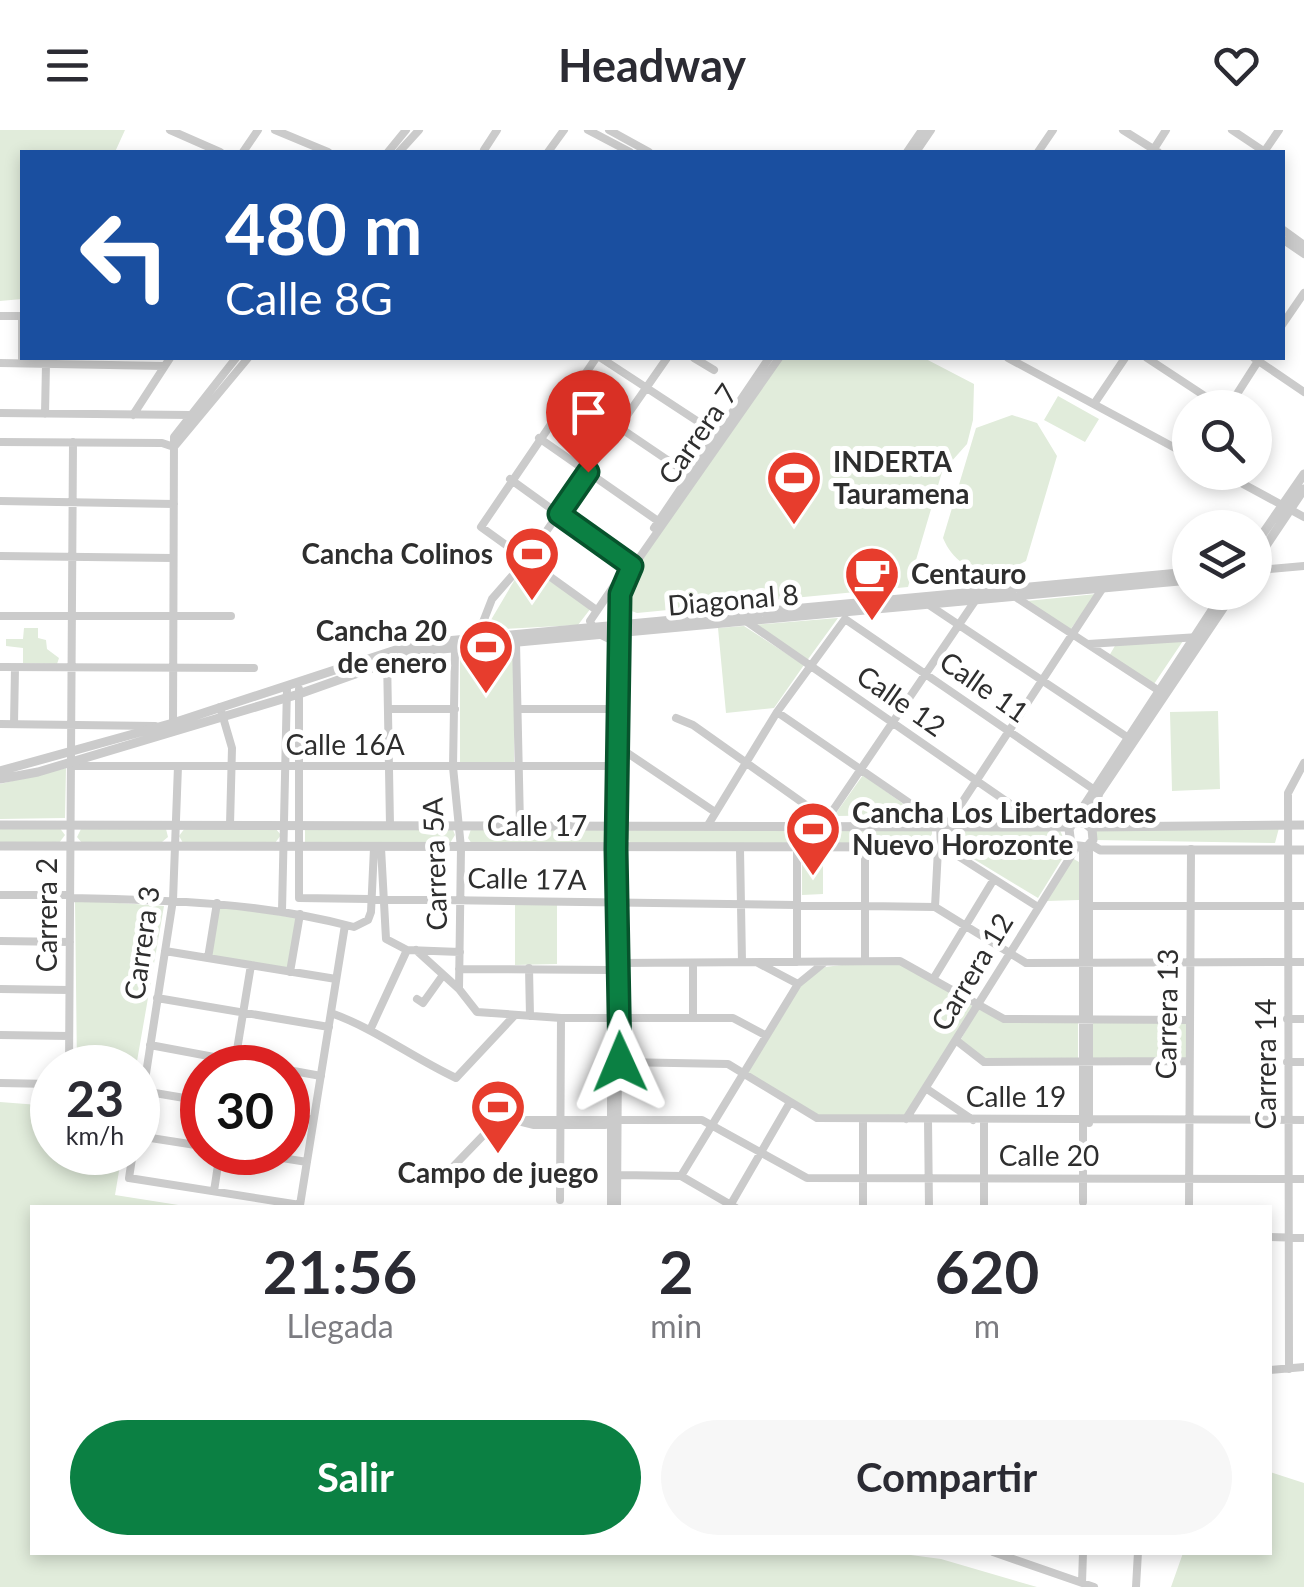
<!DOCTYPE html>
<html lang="es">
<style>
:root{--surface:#fff;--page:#f7f7f7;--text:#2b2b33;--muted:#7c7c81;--accent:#0b8043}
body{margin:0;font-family:Lato,sans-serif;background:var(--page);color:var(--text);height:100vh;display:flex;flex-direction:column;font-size:38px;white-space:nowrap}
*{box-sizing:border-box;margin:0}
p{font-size:32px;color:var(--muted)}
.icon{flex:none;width:55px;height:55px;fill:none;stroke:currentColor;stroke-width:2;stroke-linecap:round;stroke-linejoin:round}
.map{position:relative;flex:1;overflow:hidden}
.drawer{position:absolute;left:30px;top:1075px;width:1242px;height:350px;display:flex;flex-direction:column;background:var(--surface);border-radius:0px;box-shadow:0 5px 15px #0003}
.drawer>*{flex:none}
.top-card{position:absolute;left:20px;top:20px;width:1265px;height:210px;border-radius:0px;box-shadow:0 5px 15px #0003;background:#1a4fa0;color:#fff;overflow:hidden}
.tools{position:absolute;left:1172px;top:260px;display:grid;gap:20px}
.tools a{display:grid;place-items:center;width:100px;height:100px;border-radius:50%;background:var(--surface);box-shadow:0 5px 15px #0003;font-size:50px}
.speed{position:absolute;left:30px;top:915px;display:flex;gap:20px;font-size:50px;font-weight:700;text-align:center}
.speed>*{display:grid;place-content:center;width:130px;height:130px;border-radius:50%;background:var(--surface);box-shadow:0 5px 15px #0003;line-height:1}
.speed small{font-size:25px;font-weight:400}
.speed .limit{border:15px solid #d22;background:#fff;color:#111}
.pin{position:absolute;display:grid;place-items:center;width:85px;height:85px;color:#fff;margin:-102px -42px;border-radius:50% 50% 50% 0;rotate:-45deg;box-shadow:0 0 10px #0007}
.pin .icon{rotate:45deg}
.me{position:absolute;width:110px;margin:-55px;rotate:359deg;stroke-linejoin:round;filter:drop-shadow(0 0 8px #0008)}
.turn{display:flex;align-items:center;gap:35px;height:210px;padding:0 40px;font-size:45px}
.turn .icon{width:130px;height:130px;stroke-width:2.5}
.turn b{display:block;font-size:70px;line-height:85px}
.eta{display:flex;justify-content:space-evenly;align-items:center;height:170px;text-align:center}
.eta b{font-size:60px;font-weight:700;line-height:70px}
.action{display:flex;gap:20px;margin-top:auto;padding:20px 40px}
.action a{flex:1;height:115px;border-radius:60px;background:var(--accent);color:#fff;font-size:40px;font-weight:700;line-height:115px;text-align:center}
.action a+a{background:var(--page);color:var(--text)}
header{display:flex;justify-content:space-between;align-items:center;height:130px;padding:0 40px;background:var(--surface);font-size:45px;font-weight:700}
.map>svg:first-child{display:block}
</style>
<header><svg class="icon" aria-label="menu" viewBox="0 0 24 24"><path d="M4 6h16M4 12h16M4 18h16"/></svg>Headway<svg class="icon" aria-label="heart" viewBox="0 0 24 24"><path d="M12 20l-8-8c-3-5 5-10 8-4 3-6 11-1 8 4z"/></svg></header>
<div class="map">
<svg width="1304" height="1457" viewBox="0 0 1304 1457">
<rect width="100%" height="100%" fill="#fff"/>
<!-- green -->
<path fill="#e1ecdb" d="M 0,0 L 125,0 L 115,22 L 22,22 L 22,169 L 0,171 Z
M 782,228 L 924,228 L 974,254 L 973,290 L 967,314 L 942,342 L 908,457 L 637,483 L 626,479 L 624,452 Z
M 1058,266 L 1099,289 L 1085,312 L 1044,290 Z
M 1012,285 L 1037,293 L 1057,326 L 1026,431 C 994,449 958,444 943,408 L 976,298 Z
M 524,434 L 591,478 L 578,495 L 485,500 Z
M 1096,464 L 1070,500 L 1027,471 Z
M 838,488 L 806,532 L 752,495 Z
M 744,496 L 804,535 L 774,578 L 726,583 L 718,498 Z
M 24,498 L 38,498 L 38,508 L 46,510 L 47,519 L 59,528 L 57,534 L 23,533 L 23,518 L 6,516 L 6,509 L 23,509 Z
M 1185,508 L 1154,554 L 1109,526 L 1116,514 Z
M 514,520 L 514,632 L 460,633 L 460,525 Z
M 1218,581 L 1220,659 L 1172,661 L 1170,582 Z
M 66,638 L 65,688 L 0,689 L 0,654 Z
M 863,645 L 919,685 L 834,686 Z
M 829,696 L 932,700 L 932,704 L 926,713 L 830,713 L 825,703 Z
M 0,697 L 59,697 L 65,705 L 59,713 L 0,713 Z
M 82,697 L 166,699 L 168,707 L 162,712 L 82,713 L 77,707 Z
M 953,697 L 1059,698 L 1063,707 L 1058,716 L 954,716 L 948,707 Z
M 185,698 L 275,698 L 281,705 L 275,713 L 183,713 L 179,706 Z
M 305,698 L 453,700 L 455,705 L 450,713 L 305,714 Z
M 602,698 L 608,706 L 604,713 L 472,714 L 468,708 L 471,699 Z
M 1279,698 L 1275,713 L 1095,710 L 1094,699 Z
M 624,700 L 808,700 L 804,713 L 630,713 Z
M 1067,721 L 1038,768 L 962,722 Z
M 1072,728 L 1079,732 L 1079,770 L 1047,771 Z
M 802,732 L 823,732 L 823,764 L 802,765 Z
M 75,770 L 164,776 L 136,937 L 77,937 Z
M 515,774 L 557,775 L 557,834 L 515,835 Z
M 217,776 L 297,788 L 289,839 L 209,827 Z
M 858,833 L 904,835 L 974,877 L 905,987 L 818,986 L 747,943 L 802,853 L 825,837 Z
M 978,879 L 1004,891 L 1078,893 L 1078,928 L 984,929 L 960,911 Z
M 1187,892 L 1186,928 L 1093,929 L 1093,893 Z
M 0,972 L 52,976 L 52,1022 L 122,1023 L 115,1065 L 191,1077 L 32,1078 L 32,1422 L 888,1422 L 941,1429 L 1037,1457 L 0,1457 Z
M 1270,1342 L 1304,1353 L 1304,1457 L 1171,1457 L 1183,1423 L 1270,1422 Z"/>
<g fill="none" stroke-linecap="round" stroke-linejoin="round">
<!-- minor -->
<path stroke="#cbcbcb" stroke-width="8" d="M 170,0 L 220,22
M 275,0 L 328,22
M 588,0 L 630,22
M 609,0 L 649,22
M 1123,0 L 1158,22
M 1232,0 L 1265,22
M 484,20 L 497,0
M 243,22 L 258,0
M 388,22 L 406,0
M 399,22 L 419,0
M 548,22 L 564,0
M 907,22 L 922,0
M 916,22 L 931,0
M 1038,22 L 1053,0
M 1152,22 L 1166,0
M 1264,22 L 1279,0
M 1282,99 L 1304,115
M 1282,109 L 1304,124
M 0,186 L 22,186
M 22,186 L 22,233
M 1282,195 L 1304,163
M 601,228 L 717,304
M 694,228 L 714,240
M 1008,228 L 1190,326
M 1147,228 L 1223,278
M 1254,228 L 1304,262
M 0,233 L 164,236
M 570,264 L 691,346
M 1094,274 L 1125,228
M 1228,278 L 1260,228
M 0,283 L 190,285
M 45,284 L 46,234
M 133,285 L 170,228
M 539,308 L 658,391
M 0,312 L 162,313 L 174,317
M 174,317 L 248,228
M 1221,342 L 1304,387
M 510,349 L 632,437
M 0,371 L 174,374
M 654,398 L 769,228
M 0,426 L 173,428
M 1260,440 L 1304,436
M 1017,468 L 1164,564
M 926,473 L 1130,609
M 595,479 L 481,397 L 596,228
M 0,486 L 231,486
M 743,489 L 1039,694
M 845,489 L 1099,663
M 478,505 L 492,469 L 527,429 L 667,228
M 516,512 L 520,695
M 1088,514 L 1199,507
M 455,519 L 453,637 L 461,718 L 459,859 L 477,882 L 561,888 L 733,888 L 765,905
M 387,527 L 390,695
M 0,537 L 254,538
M 299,559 L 299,768 L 935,777
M 220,577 L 232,618 L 230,695
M 389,579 L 455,579
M 519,579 L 614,579
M 777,582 L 940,694 L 941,719
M 676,588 L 693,595 L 827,690
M 0,594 L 155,596
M 14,594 L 15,538
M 173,597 L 174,307 L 236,228
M 620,618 L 715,682
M 71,636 L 620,636
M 616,694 L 613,511 L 595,502 L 590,491 L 626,438
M 948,694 L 1104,456
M 708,695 L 777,582 L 845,489
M 381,718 L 386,809 L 407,820 L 460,822
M 740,719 L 742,832
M 797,719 L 797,832
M 819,719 L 823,695 L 977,468
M 947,719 L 1038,777
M 0,765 L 70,765
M 70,768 C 166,770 260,772 354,797 L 368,790 L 371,782 L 374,718
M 1089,776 L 1304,776
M 935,777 L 1026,833 L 1304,832
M 935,777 L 938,719
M 282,781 L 287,557
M 0,811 L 70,812
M 416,820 L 459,859
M 165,821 L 336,849
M 208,828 L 217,773
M 865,831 L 865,719
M 618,833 L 900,831 L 1004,889 L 1190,890
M 758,833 L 798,854
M 529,838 L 530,886
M 459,839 L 611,840
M 290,842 L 300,784
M 935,846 L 994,749
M 0,859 L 69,860
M 157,868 L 329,897
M 417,869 L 423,873 L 443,845
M 331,883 C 376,899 413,928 456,948 L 514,886
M 693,888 L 693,833
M 1287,889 L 1304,889
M 371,898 L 407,820
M 0,905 L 69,906
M 957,911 L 984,932 L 1189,931
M 150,915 L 273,938
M 620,932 L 728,934 L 817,988 L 1304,990
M 1287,932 L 1304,932
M 69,938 L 73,312
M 234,938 L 251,835
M 288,940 L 321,946
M 0,953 L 52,954
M 927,959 L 973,990
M 143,961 L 202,971
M 288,986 L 313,990
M 863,989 L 863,1078
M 906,989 L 1076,718
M 527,990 L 702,990 L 807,1048 L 1304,1049
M 928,990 L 929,1078
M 1089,993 L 1089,716
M 138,995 L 173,770 L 178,636
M 138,1006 L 202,1016
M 133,1022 L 129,1048 L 300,1075 L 345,795
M 245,1022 L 307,1032
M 449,1041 L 501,987 L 534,995 L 605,995 L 610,990
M 620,1045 L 681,1046 L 736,1078
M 681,1046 L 798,854 L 825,832
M 214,1061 L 220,1022
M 560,1070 L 561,888
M 1083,1072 L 1083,718
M 731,1074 L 789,974
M 611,1078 L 611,726 L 616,719
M 617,1078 L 621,454 L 779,228
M 984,1078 L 984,991
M 1189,1078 L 1191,719
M 1270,1107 L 1304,1108
M 1289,1239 L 1288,663 L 1304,633
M 1270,1240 L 1304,1237
M 993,1422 L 1094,1457
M 1082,1453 L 1083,1422
M 1136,1457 L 1138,1422"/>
<!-- tertiary -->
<path stroke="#cbcbcb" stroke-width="9" d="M 1255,415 L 1304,344
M 1255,432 L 1304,359
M 0,641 L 173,593 L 414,514 L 1190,442
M 0,649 L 38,642 L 299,564 L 420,521 L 1190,450
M 1075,693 L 1085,693 L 1092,699 L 1093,710 L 1087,717 L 1071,715 L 1069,699 L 1224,462
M 0,695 L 1070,697
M 1089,695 L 1099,663 L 1234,462
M 1091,697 L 1304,695
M 1090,714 L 1100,720 L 1304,720
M 0,716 L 1073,717"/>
</g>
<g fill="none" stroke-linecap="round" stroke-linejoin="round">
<!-- route casing -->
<g stroke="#07532c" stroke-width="25">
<path id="route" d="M 588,342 L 559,384 L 632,436 L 620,464 L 616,719 L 620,932"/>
</g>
<!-- route -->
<use href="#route" stroke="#0b8043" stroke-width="18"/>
</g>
<!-- icons -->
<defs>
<g id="stadium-pin" transform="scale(2.875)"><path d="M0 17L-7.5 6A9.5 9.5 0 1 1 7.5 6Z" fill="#e73d2d" stroke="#fff"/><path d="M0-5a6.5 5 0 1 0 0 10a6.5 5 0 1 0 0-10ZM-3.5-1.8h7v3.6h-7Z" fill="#fff"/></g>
<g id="cafe-pin" transform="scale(2.875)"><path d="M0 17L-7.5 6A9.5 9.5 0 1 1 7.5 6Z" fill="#e73d2d" stroke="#fff"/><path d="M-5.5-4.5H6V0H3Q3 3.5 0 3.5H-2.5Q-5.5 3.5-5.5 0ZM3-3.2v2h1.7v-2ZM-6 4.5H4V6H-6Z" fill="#fff"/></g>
</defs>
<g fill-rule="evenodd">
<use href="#stadium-pin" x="794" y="348"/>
<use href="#stadium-pin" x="532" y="424"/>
<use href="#cafe-pin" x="872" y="444"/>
<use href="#stadium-pin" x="486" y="517"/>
<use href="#stadium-pin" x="813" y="699"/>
<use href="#stadium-pin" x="498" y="977"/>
</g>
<g text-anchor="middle" stroke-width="10" stroke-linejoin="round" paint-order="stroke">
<!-- street labels -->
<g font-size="28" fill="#2e2e2e" stroke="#fff">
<text transform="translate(698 304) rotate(-55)" y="10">Carrera 7</text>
<text transform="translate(733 470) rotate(-5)" y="10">Diagonal 8</text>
<text transform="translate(984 557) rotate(35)" y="10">Calle 11</text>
<text transform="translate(901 571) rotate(35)" y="10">Calle 12</text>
<text x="345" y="625">Calle 16A</text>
<text x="537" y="706">Calle 17</text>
<text transform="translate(435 734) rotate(-92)" y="10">Carrera 5A</text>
<text transform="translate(527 749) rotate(1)" y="10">Calle 17A</text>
<text transform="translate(47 785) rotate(-90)" y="10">Carrera 2</text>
<text transform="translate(142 813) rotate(-82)" y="10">Carrera 3</text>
<text transform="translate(972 842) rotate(-59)" y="10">Carrera 12</text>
<text transform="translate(1167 884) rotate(-89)" y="10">Carrera 13</text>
<text transform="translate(1266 934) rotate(-90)" y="10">Carrera 14</text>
<text x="1016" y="977">Calle 19</text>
<text x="1049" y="1036">Calle 20</text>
</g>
<!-- poi labels -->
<g font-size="28" font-weight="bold" fill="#2e2e2e" stroke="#fff" text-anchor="start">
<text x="833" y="342">INDERTA<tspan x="833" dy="32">Tauramena</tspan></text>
<text x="493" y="434" text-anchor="end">Cancha Colinos</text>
<text x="911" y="454">Centauro</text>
<text x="447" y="511" text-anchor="end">Cancha 20<tspan x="447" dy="32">de enero</tspan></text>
<text x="852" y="693">Cancha Los Libertadores<tspan x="852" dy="32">Nuevo Horozonte</tspan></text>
<text x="498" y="1053" text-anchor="middle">Campo de juego</text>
</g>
</g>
</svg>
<div class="tools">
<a><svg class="icon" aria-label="search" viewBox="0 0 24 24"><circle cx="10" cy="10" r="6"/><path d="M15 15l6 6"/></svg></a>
<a><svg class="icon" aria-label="layers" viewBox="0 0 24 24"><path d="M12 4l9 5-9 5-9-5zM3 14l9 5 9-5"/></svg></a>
</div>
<div class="speed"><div>23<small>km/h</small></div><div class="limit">30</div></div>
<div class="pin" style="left:588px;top:342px;background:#d93025"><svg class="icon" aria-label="arrive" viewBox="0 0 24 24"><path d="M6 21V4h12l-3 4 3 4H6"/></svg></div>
<svg class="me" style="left:620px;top:932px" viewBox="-20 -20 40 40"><path d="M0-17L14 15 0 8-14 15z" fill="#0b8043" stroke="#fff" stroke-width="4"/></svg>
<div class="top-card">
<div class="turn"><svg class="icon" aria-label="left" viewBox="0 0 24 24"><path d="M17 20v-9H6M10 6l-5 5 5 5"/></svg><div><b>480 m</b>Calle 8G</div></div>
</div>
<section class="drawer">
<div class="eta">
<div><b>21:56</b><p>Llegada</p></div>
<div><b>2</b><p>min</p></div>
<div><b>620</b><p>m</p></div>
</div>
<div class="action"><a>Salir</a><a>Compartir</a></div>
</section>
</div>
